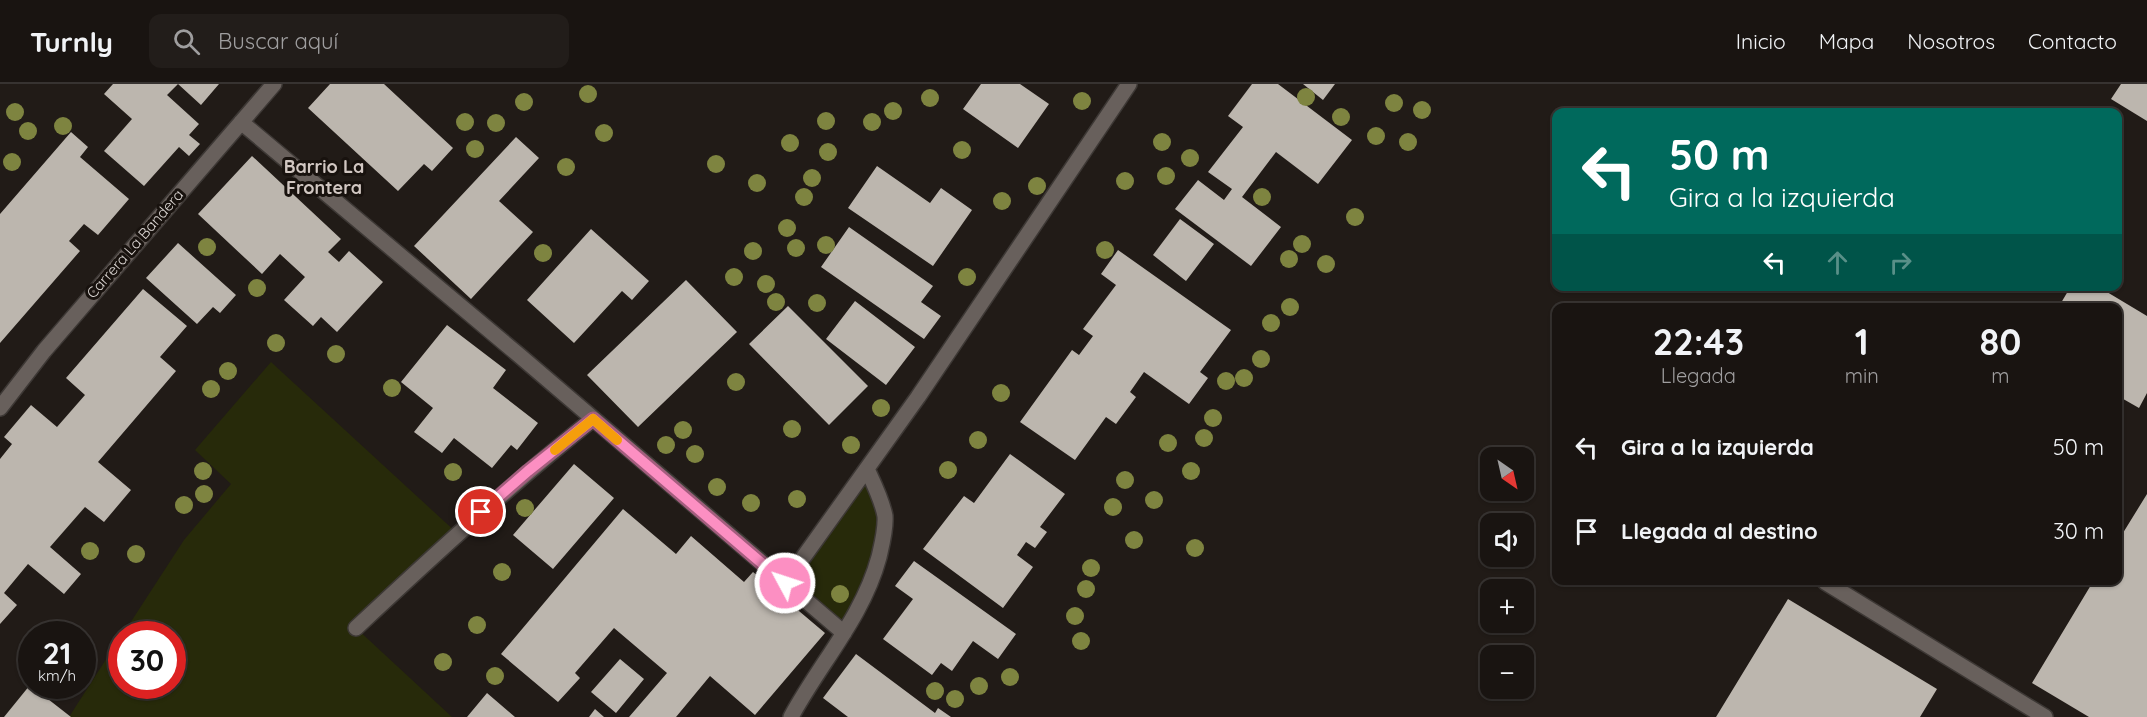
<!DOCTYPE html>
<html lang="es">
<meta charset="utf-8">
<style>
:root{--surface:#191411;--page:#221d1a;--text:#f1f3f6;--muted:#9f9e9f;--line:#373331}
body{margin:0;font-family:Quicksand,sans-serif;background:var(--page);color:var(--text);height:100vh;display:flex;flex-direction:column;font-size:22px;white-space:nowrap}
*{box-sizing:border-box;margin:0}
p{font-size:20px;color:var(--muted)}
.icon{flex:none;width:33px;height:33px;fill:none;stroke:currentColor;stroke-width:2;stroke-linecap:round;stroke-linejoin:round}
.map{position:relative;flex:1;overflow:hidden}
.drawer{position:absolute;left:1552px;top:219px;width:570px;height:282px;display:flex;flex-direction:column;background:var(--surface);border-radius:12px;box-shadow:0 2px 4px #0004,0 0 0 2px var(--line)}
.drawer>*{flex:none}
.banner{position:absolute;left:1552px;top:24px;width:570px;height:183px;border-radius:12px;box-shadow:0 2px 4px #0004,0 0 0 2px var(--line);background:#00695c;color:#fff;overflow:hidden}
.needle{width:39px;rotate:146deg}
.controls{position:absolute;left:1480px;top:363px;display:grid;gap:12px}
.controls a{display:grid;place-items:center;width:54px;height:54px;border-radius:12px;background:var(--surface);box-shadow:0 2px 4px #0004,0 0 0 2px var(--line);font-size:30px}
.speed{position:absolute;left:18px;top:537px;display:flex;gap:12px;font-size:30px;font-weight:700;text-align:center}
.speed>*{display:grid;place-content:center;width:78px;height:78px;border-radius:50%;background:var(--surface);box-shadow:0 2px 4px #0004,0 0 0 2px var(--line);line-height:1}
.speed small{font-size:15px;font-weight:400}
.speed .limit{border:9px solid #d22;background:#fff;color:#111}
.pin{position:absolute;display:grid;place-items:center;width:51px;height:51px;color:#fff;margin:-26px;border:3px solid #fff;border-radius:50%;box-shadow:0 2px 6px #0007}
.me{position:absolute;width:66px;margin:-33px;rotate:310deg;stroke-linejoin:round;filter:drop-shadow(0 0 4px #0008)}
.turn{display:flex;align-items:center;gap:21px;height:126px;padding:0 18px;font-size:27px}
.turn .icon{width:78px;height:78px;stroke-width:2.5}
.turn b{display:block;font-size:42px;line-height:51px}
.lanes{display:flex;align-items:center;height:57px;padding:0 18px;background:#0003;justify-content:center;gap:30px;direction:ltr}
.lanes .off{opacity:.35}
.eta{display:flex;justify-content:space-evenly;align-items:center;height:102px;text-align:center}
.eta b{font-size:36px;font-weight:800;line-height:42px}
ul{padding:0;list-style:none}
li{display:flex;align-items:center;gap:18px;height:84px;padding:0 18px}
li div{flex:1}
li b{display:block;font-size:22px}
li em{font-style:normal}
header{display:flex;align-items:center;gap:36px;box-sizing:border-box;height:84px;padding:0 30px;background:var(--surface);border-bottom:2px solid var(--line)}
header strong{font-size:28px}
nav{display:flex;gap:33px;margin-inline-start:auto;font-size:21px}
.search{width:420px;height:54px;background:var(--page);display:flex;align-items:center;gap:15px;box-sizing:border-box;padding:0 21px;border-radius:12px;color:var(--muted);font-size:22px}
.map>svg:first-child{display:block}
</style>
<header>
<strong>Turnly</strong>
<div class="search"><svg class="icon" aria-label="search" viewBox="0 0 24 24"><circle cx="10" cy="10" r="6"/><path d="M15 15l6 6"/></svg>Buscar aquí</div>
<nav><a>Inicio</a><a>Mapa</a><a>Nosotros</a><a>Contacto</a></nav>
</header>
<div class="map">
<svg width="2147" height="633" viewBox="0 0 2147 633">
<rect width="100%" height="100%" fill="#211b17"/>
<!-- green -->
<path fill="#272a0a" d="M 271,278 L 458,450 L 356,544 L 452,633 L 69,633 L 121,552 L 122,602 L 172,602 L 172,550 L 123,550 L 184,456 L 231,400 L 195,366 Z
M 867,385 L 879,411 L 883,459 L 844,549 L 785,499 Z"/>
<!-- building -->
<path fill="#bcb6ae" d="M 113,0 L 219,0 L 201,21 L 178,0 L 167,11 L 199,40 L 189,51 L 200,60 L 189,72 L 179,63 L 144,102 L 104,67 L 132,35 L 104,10 Z
M 330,0 L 384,0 L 453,64 L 432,87 L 424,80 L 398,107 L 308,24 Z
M 981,0 L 1020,0 L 1049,20 L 1018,64 L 963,25 Z
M 1252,0 L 1278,0 L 1352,56 L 1318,100 L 1276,68 L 1242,113 L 1281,143 L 1251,182 L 1175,125 L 1198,96 L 1224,116 L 1232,105 L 1208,88 L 1243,43 L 1228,32 Z
M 1303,0 L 1335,0 L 1323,16 Z
M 2121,0 L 2147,0 L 2147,37 L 2111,15 Z
M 71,48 L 88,63 L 80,73 L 129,115 L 98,151 L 84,140 L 69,157 L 80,167 L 0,259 L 0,130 Z
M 516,53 L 539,74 L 499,117 L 533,148 L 471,215 L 414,162 Z
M 252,72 L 341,155 L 328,168 L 339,178 L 349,167 L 383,198 L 337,248 L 321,233 L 313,242 L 284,216 L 305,193 L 280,170 L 262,190 L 198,130 Z
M 877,82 L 930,119 L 941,104 L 972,126 L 933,182 L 848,124 Z
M 1180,135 L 1214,160 L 1186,197 L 1153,171 Z
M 849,143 L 933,202 L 921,218 L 941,232 L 924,255 L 821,183 Z
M 591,145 L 649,197 L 632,216 L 622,207 L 574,259 L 527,216 Z
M 178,159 L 236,211 L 220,229 L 213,223 L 197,240 L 146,194 Z
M 1118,166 L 1231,246 L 1200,288 L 1208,294 L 1189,320 L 1144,288 L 1130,308 L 1136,313 L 1116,340 L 1106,333 L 1075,376 L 1020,338 L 1072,266 L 1079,271 L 1093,252 L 1083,245 L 1116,201 L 1101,190 Z
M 686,196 L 737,248 L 638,343 L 587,291 Z
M 2071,202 L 2097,202 L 2147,232 L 2147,309 L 2139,324 L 2118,312 L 2118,224 L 2058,224 Z
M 143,205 L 187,242 L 160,273 L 176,287 L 98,378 L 131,406 L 104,438 L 85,423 L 50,463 L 81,490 L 64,510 L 28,480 L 4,509 L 17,521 L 0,540 L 0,375 L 12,360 L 4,353 L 31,321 L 57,343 L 85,311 L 66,294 Z
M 855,217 L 915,263 L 886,301 L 826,255 Z
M 788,222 L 868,302 L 829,341 L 749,260 Z
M 447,241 L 506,286 L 493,304 L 538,339 L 517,366 L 511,361 L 492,384 L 454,354 L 442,369 L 414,348 L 433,324 L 401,298 Z
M 1010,370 L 1065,410 L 1040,443 L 1047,448 L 1035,464 L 1026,458 L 1017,471 L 1033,483 L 1003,524 L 923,465 L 964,412 L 974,419 Z
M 574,380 L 614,414 L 553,485 L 513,451 Z
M 2147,410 L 2147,633 L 2089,633 L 2032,599 L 2094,496 L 2118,496 L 2118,457 Z
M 623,425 L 676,470 L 691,452 L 744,498 L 753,488 L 825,549 L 755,631 L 710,592 L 676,633 L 629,633 L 667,589 L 614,544 L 575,589 L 580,594 L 558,618 L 501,570 Z
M 914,477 L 1016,550 L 998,575 L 973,557 L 952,587 L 941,579 L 932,591 L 883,555 L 913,515 L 895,502 Z
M 1788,515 L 1937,605 L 1920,633 L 1716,633 Z
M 856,570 L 935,629 L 938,624 L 951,633 L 848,633 L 823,614 Z
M 620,575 L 644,595 L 616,629 L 591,608 Z
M 30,601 L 71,633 L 4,633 Z
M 487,609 L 515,633 L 467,633 Z
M 595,625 L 604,633 L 589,633 Z"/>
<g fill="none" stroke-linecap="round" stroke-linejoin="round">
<!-- service casing -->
<g stroke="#3d3835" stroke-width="18">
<path id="service" d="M 1825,498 L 2045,633"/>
</g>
<!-- minor casing -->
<g stroke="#3d3835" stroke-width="18">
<path id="minor" d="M 241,38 L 520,272 L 844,549
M 0,324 L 44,267 L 274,0
M 785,499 L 918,313 L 1129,0
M 356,544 C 433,472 510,401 593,335
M 791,633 C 820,579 863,533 879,473 C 882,460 886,445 885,432 C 882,416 874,400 867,385"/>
</g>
<!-- service -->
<use href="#service" stroke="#68605c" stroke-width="15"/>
<!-- minor -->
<use href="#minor" stroke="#68605c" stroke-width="15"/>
</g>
<!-- trees -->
<g fill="#7e8440">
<circle cx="588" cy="10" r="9"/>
<circle cx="1306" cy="13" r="9"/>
<circle cx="930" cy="14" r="9"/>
<circle cx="1082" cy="17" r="9"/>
<circle cx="524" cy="18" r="9"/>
<circle cx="1394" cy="19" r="9"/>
<circle cx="1422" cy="26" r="9"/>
<circle cx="893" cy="27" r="9"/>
<circle cx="15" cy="28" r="9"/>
<circle cx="1341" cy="33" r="9"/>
<circle cx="826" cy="37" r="9"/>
<circle cx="465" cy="38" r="9"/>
<circle cx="872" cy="38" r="9"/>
<circle cx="496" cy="39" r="9"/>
<circle cx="63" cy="42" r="9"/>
<circle cx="28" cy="47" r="9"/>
<circle cx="604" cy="49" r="9"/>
<circle cx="1376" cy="52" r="9"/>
<circle cx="1162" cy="58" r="9"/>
<circle cx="1408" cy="58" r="9"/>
<circle cx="790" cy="59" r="9"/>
<circle cx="475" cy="65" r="9"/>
<circle cx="962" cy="66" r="9"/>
<circle cx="828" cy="68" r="9"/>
<circle cx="1190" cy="74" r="9"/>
<circle cx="12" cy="78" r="9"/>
<circle cx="716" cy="80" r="9"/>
<circle cx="566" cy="83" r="9"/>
<circle cx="1166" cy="92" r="9"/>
<circle cx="812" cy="94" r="9"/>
<circle cx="1125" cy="97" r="9"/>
<circle cx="757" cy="99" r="9"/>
<circle cx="1037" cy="102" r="9"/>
<circle cx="804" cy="113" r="9"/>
<circle cx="1262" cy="113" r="9"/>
<circle cx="1002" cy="117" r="9"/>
<circle cx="1355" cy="133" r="9"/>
<circle cx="787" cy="144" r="9"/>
<circle cx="1302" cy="160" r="9"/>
<circle cx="826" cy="161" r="9"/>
<circle cx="207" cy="163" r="9"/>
<circle cx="796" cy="164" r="9"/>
<circle cx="1105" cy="166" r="9"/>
<circle cx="753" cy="167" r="9"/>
<circle cx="543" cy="169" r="9"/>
<circle cx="1289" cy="175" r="9"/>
<circle cx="1326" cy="180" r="9"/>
<circle cx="734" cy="193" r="9"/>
<circle cx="967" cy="193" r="9"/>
<circle cx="766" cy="200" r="9"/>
<circle cx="257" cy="204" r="9"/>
<circle cx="776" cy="218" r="9"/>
<circle cx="817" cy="219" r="9"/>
<circle cx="1290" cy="223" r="9"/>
<circle cx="1271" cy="239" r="9"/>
<circle cx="276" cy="259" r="9"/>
<circle cx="336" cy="270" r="9"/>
<circle cx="1261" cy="275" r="9"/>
<circle cx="228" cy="287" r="9"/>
<circle cx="1244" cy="294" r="9"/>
<circle cx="1226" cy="297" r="9"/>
<circle cx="736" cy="298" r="9"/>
<circle cx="392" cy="304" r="9"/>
<circle cx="211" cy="305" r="9"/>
<circle cx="1001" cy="309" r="9"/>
<circle cx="881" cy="324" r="9"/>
<circle cx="1213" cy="334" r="9"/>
<circle cx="792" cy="345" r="9"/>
<circle cx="683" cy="346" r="9"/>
<circle cx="1204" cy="354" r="9"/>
<circle cx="978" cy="356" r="9"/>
<circle cx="1168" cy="359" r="9"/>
<circle cx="666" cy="361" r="9"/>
<circle cx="851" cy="361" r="9"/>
<circle cx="695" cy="370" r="9"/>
<circle cx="948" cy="386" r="9"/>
<circle cx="203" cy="387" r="9"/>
<circle cx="1191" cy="387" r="9"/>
<circle cx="453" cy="388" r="9"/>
<circle cx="1125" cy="396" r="9"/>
<circle cx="717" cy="403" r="9"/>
<circle cx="204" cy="410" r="9"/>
<circle cx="797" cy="415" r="9"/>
<circle cx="1154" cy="416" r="9"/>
<circle cx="751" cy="419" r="9"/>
<circle cx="184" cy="421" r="9"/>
<circle cx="1113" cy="423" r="9"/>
<circle cx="525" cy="424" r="9"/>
<circle cx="1134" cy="456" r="9"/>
<circle cx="1195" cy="464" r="9"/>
<circle cx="90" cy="467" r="9"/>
<circle cx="136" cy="470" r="9"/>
<circle cx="1091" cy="484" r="9"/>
<circle cx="502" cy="488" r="9"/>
<circle cx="1086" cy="505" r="9"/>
<circle cx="840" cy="510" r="9"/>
<circle cx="1075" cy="532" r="9"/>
<circle cx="477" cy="541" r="9"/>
<circle cx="1081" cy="557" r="9"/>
<circle cx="443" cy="578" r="9"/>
<circle cx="495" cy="592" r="9"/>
<circle cx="1010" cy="593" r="9"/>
<circle cx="979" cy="602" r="9"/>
<circle cx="935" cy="607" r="9"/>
<circle cx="955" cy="615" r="9"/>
</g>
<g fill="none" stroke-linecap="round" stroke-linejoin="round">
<!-- route casing -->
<g stroke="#a45d7e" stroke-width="15">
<path id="route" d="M 481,428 L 528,387 L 593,335 L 785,499"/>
</g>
<!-- route -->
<use href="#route" stroke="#fc8fc2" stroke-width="10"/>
<!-- slow -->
<path stroke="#f59e0b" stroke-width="10" d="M 555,366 L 593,335 L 617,356"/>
</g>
<g text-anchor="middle" stroke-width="6" stroke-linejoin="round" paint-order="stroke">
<!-- street labels -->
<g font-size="15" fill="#dad5d2" stroke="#18120e">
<text transform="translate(135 160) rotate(-49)" y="5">Carrera La Bandera</text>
</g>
<!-- quarter labels -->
<g font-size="18" font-weight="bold" fill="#d1c7c2" stroke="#18120e">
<text x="324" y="89">Barrio La<tspan x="324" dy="21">Frontera</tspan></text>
</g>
</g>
</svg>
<div class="controls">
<a><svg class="needle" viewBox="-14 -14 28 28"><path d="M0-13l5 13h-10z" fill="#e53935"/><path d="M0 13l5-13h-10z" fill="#9f9e9f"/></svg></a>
<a><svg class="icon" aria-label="sound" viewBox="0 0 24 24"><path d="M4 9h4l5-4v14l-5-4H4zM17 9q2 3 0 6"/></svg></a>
<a>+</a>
<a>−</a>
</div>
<div class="speed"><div>21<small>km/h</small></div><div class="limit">30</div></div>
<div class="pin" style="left:481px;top:428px;background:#d93025"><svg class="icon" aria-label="arrive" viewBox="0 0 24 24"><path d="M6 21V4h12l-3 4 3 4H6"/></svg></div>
<svg class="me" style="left:785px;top:499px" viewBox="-20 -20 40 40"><circle r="17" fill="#fc8fc2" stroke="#fff" stroke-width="3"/><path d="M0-11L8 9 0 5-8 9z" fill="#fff"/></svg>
<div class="banner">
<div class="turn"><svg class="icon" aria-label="left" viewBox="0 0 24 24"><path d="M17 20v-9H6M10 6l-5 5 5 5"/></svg><div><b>50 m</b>Gira a la izquierda</div></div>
<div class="lanes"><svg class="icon" aria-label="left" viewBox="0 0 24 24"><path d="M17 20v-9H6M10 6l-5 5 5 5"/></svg><svg class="icon off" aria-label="ahead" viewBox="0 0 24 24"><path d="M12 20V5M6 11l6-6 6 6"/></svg><svg class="icon off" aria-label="right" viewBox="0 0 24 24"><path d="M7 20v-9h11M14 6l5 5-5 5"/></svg></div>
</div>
<section class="drawer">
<div class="eta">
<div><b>22:43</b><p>Llegada</p></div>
<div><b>1</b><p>min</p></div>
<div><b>80</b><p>m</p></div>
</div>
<ul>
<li><svg class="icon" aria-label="left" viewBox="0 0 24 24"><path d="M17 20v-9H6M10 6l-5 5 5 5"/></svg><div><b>Gira a la izquierda</b></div><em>50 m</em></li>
<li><svg class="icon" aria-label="arrive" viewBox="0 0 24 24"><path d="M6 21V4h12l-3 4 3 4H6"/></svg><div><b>Llegada al destino</b></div><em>30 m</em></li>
</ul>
</section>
</div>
